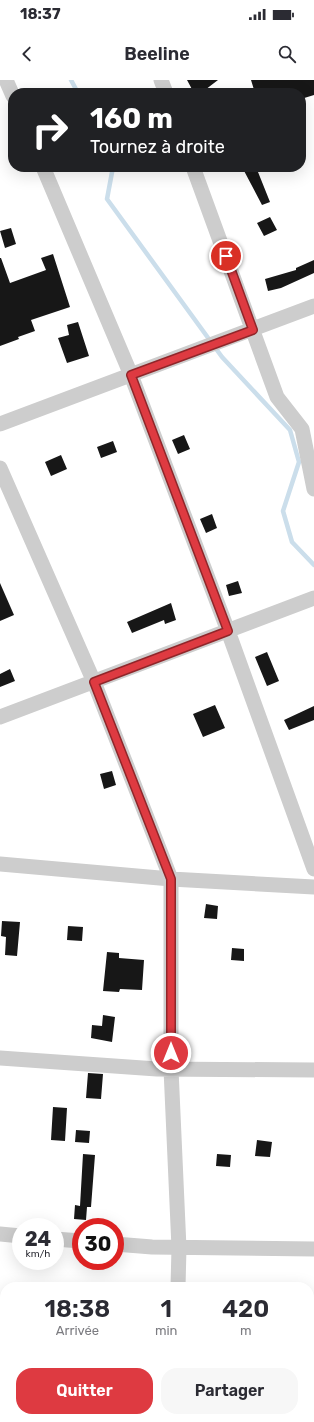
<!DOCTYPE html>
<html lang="fr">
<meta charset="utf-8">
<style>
:root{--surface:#fff;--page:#f7f7f7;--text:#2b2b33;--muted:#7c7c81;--accent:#de3a41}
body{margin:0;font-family:Rubik,sans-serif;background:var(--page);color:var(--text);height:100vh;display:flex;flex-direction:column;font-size:15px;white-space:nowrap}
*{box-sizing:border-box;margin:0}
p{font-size:13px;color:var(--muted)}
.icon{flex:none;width:22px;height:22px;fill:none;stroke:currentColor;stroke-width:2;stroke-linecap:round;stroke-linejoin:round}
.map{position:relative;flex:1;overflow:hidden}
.panel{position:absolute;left:0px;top:1202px;width:314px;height:140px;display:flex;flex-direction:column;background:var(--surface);border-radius:16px 16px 0 0;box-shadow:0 4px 16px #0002}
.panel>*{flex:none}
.guide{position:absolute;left:8px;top:8px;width:298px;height:84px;border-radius:16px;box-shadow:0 4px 16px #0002;background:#202124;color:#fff;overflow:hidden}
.speed{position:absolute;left:12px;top:1138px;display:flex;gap:8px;font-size:20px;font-weight:700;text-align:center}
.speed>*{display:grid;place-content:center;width:52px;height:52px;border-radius:50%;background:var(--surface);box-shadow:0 4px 16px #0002;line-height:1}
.speed small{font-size:10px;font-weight:400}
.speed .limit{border:6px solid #d22;background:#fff;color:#111}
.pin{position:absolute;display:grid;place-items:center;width:34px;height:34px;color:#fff;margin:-17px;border:2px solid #fff;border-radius:50%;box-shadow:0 1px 4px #0007}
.me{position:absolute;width:44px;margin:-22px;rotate:0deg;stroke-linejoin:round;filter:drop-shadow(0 0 3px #0008)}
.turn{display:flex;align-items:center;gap:14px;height:84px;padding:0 16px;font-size:18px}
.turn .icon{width:52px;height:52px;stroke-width:2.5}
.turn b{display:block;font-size:28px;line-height:34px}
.eta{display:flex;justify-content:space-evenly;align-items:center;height:68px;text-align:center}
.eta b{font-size:24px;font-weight:600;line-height:28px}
.action{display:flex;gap:8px;margin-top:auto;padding:8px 16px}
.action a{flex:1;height:46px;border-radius:16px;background:var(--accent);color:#fff;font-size:16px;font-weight:600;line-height:46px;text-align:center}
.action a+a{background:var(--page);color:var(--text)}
.status{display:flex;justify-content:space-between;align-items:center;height:28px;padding:0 20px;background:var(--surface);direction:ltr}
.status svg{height:11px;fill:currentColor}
header{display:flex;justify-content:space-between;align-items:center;height:52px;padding:0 16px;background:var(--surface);font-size:18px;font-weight:600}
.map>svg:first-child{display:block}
</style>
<div class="status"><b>18:37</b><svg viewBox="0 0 49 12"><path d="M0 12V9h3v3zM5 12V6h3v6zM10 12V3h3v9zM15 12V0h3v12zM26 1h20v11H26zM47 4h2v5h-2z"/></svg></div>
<header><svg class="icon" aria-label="back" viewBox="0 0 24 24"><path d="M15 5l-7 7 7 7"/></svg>Beeline<svg class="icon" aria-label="search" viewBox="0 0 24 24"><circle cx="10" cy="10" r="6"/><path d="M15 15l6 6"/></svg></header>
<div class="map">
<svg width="314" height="1342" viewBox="0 0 314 1342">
<rect width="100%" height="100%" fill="#fff"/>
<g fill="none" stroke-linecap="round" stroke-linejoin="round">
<!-- stream -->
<path stroke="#cbdeeb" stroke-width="4.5" d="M 71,0 L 78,13
M 113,87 L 107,119 L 222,277 L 290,350 L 299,382 L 283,431 L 292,462 L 314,485"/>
</g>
<!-- building -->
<path fill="#171717" d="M 187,0 L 218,0 L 201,13 L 194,13 Z
M 251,0 L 314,0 L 314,15 L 301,19 L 301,13 L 255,13 Z
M 242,87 L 256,87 L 270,122 L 262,125 Z
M 270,137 L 277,150 L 264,156 L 257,143 Z
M 11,148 L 16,164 L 5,168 L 0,151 Z
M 53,174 L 70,227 L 31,240 L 35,251 L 18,257 L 19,259 L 0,266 L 0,178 L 1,178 L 10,203 L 46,190 L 41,178 Z
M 314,180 L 314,193 L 281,208 L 268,211 L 265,199 L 296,190 L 296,188 Z
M 78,242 L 89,276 L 67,283 L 58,258 L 69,255 L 67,245 Z
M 184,355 L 190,369 L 178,374 L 172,360 Z
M 113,361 L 117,372 L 101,378 L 97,367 Z
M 61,375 L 67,389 L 51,396 L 45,382 Z
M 212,434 L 217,448 L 206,453 L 200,439 Z
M 238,501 L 242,513 L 229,516 L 226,505 Z
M 0,503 L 14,535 L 0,541 Z
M 171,523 L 176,540 L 165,544 L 164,540 L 132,553 L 127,542 Z
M 267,572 L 279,601 L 267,606 L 255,577 Z
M 10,589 L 15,601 L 0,607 L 0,594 Z
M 215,625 L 225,648 L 203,657 L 193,634 Z
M 314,626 L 314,640 L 289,650 L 284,640 Z
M 112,691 L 116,705 L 104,709 L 100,694 Z
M 206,824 L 218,826 L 217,839 L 204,838 Z
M 2,841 L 20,842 L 17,876 L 5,875 L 6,857 L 1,856 Z
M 68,846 L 83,847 L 82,861 L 67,860 Z
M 232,868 L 244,869 L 244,881 L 231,880 Z
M 107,872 L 119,873 L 119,878 L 144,880 L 142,910 L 120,909 L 119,912 L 103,911 Z
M 103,935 L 115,937 L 112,962 L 91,958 L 92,945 L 102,946 Z
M 88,993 L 103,994 L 101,1019 L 86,1018 Z
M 53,1027 L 67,1028 L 65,1061 L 51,1060 Z
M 76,1050 L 90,1051 L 89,1063 L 75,1062 Z
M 257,1060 L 272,1062 L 270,1077 L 255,1076 Z
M 83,1074 L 95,1075 L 91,1127 L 87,1127 L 86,1140 L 74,1139 L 75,1125 L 80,1126 Z
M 217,1074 L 231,1075 L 230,1087 L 216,1086 Z"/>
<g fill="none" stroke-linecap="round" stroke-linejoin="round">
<!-- minor -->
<path stroke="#cdcdcd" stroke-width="15" d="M 6,0 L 13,16
M 161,0 L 166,13
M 43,87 L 131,295 L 228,551 L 314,789
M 193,87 L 277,317 L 302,349 L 314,409
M 0,344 L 314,226
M 0,388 L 94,602 L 171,799 L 171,989 L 179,1168 L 178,1207
M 0,637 L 314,518
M 0,784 L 171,799 L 314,807
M 0,978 L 157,989 L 314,990
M 0,1154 L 21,1156
M 55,1159 L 81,1161
M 115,1164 L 152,1167 L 314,1169
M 0,1310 L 5,1311"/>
</g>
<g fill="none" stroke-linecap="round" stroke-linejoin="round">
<!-- route casing -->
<g stroke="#90262a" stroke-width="10">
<path id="route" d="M 171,973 L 171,799 L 94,602 L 228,551 L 131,295 L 253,250 L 226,176"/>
</g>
<!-- route -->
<use href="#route" stroke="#de3a41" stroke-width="7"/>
</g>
</svg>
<div class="speed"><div>24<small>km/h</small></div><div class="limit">30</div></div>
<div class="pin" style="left:226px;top:176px;background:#d93025"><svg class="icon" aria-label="arrive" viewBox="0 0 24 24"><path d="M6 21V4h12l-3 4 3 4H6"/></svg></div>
<svg class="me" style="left:171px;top:973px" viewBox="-20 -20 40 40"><circle r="17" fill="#de3a41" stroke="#fff" stroke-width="3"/><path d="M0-11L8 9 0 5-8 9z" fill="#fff"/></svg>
<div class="guide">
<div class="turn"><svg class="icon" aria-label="right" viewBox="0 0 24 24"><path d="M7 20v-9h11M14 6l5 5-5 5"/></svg><div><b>160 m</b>Tournez à droite</div></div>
</div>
<section class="panel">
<div class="eta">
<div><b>18:38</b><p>Arrivée</p></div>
<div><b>1</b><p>min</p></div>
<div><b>420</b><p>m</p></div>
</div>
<div class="action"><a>Quitter</a><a>Partager</a></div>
</section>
</div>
